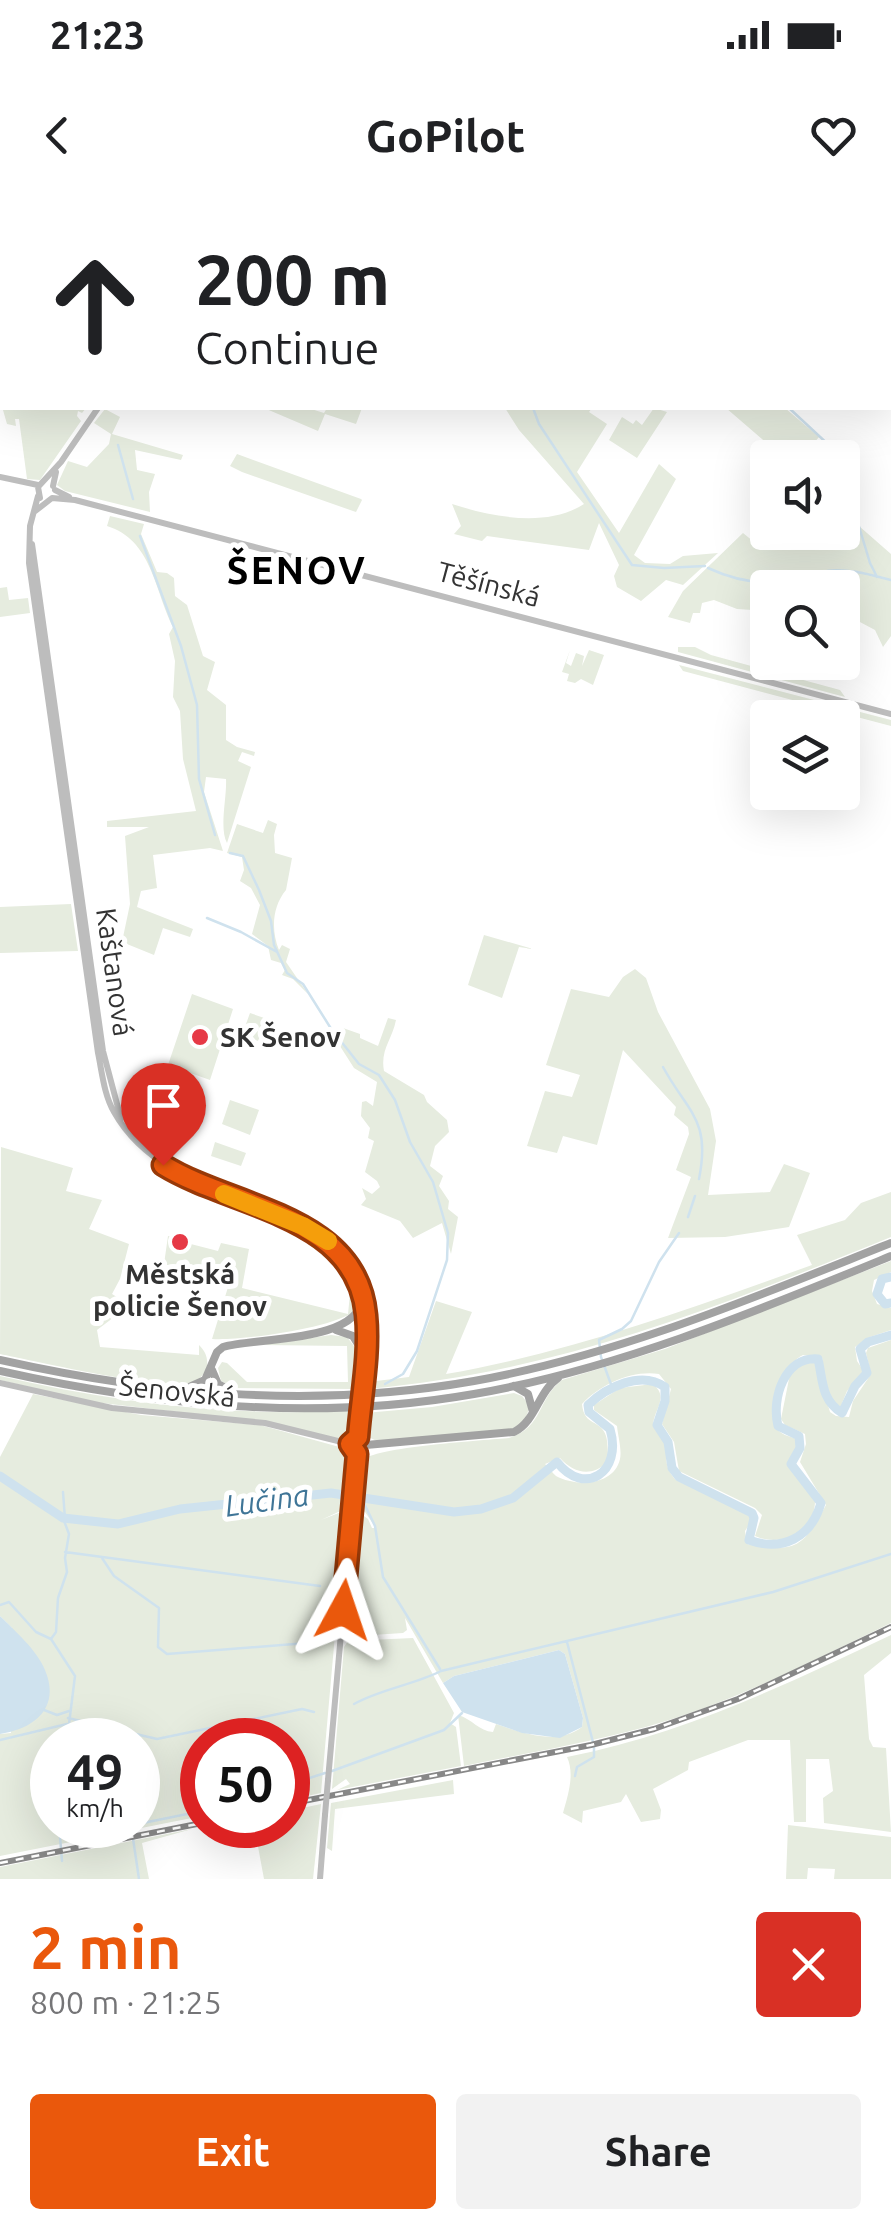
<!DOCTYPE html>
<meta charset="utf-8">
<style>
:root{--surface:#fff;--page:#f2f2f2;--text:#202124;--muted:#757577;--accent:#ea580c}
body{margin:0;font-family:Ubuntu,sans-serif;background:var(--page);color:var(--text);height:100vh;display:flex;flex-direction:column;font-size:38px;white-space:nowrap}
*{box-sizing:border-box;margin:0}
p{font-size:32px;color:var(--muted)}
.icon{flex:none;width:55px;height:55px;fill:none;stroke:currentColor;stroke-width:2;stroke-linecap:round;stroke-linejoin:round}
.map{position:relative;height:1679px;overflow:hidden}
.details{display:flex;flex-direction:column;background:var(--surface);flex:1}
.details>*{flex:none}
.top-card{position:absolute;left:0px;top:0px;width:892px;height:210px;box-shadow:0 10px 40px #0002;background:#fff;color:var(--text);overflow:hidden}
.tools{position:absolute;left:750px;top:240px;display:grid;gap:20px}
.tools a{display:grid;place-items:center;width:110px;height:110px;border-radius:10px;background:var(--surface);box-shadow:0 10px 40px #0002;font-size:50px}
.speed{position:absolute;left:30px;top:1518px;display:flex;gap:20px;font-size:50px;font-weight:700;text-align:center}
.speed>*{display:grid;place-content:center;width:130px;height:130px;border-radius:50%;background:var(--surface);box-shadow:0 10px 40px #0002;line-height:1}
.speed small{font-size:25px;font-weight:400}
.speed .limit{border:15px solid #d22;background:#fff;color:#111}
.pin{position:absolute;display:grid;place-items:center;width:85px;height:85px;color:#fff;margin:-102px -42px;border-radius:50% 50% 50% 0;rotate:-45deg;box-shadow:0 0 10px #0007}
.pin .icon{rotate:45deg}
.me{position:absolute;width:110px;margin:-55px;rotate:5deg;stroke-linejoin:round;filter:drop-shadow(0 0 8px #0008)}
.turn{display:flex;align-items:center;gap:35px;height:210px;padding:0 30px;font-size:45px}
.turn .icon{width:130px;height:130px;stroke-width:2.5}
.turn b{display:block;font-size:70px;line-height:85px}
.round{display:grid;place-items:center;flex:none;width:105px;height:105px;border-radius:10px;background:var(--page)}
.head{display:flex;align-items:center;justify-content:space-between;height:170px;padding:0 30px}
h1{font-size:60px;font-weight:700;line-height:75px;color:var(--accent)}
.cta{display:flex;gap:20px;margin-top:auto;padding:20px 30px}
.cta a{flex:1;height:115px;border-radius:10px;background:var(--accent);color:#fff;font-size:40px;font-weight:700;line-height:115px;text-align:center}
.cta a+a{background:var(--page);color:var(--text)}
.status{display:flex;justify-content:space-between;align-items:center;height:70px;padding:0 50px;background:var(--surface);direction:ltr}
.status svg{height:28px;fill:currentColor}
header{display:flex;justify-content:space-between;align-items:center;height:130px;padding:0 30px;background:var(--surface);font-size:45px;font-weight:700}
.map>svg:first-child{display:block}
</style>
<div class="status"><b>21:23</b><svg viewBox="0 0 49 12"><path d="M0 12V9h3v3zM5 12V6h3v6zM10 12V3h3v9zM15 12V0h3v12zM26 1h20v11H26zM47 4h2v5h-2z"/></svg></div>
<header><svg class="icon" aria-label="back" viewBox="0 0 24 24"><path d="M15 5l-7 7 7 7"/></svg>GoPilot<svg class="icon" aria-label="heart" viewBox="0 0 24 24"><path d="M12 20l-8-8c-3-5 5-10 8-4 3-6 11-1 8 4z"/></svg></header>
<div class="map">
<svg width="891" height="1679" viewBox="0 0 891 1679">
<rect width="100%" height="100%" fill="#fff"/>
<!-- green -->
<path fill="#e6ecdf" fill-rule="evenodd" d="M 0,0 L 87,2 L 2,2 L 2,153 Z
M 719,0 L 891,0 L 891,39 L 890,2 L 717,2 Z
M 7,208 L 86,208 L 82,213 L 78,211 L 77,216 L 81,221 L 40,280 L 27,279 L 19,219 L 15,219 L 16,226 L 7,224 L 3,210 Z
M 264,208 L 308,208 L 324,213 L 327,208 L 362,208 L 356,224 L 325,214 L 318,231 Z
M 505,208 L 592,208 L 589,212 L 607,224 L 577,272 L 619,333 L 659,264 L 676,279 L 634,355 L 645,363 L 670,364 L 683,356 L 718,353 L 683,385 L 666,380 L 641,401 L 617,387 L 614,376 L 619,365 L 599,323 L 589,350 L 487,336 L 482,341 L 454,334 L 461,326 L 452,304 C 492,317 547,328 584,304 L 519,230 Z
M 654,208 L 667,212 L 637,258 L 609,240 L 622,217 L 633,224 L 636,220 L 642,225 Z
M 726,208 L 785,208 L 819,237 L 802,257 L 783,257 Z
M 105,209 L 120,217 L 112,234 L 183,255 L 181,260 L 135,250 L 137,270 L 155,274 L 149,292 L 150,312 L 65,291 L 57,285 L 68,261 L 87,267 L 109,244 L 111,234 L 94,223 Z
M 237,254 L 361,299 L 362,300 L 356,312 L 353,311 L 242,272 L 230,266 Z
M 843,273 L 859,326 L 891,354 L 891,436 L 883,447 L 875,430 L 843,413 L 842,388 L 768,388 L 767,411 L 737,409 L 714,400 L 702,403 L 700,413 L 693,413 L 690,423 L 668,417 L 683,391 L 743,333 L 759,346 L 765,339 C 776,339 779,344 788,346 C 809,350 826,341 845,350 L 858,332 Z
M 110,316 L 144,324 L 141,334 L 157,372 L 167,373 L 174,378 L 175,396 L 187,405 L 203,456 L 215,462 L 207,490 L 226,505 L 226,540 L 237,547 L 255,552 L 254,556 L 242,552 L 238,561 L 251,567 L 227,643 C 219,628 227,598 226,579 L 206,577 L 204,592 L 223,651 L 210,648 L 153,655 L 157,688 L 141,691 L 137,707 L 193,729 L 190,737 L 163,728 L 154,755 L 122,742 L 130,704 L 125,636 L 149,627 L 107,627 L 107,621 L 196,611 L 183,559 L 180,511 L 173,497 L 175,461 L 169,434 L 173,427 C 154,389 152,340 107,326 Z
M 7,387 L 9,400 L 28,398 L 30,413 L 0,417 L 0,388 Z
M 678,447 L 695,447 L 711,455 L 840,490 L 845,497 L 678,452 Z
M 570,450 L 566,463 L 571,466 L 576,453 L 584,456 L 582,466 L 589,450 L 604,455 L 593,485 L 581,479 L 575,483 L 567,481 L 569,474 L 562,472 Z
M 679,465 L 891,520 L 891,526 L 683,471 Z
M 268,620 L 277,624 L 274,635 L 275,653 L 292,658 L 286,690 C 272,707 271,730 279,750 L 282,745 L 290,749 L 286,762 L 308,794 L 293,779 L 282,775 L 285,770 L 281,763 L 271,760 L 268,746 L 252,734 L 260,705 L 251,688 L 240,681 L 244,670 L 242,657 L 227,653 L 237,624 L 263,633 Z
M 71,704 L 78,751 L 0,753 L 0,707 Z
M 484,735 L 533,749 L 519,747 L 502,798 L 468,785 Z
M 635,769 L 646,778 L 658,812 L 710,909 L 716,941 L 708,995 L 770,992 L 784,964 L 810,973 L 789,1027 L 725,1037 L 668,1038 L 691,977 L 676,970 L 689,934 L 688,927 L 674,915 L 676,907 L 623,850 L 597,945 L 563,936 L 557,953 L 527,946 L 545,891 L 572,897 L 580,875 L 546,865 L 571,789 L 609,797 L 623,777 Z
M 192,794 L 233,809 L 210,880 L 168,865 Z
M 250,813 L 267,819 L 258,841 L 242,835 Z
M 388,818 L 396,820 C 392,840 380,850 384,871 L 424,895 L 427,902 L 447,920 L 449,932 L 435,946 L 430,966 L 443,976 L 439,986 L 449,1001 L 448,1009 L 458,1017 L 451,1054 L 442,1023 L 413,1038 L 400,1021 L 361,1005 L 366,999 L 362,988 L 372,994 L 380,987 L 377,981 L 365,972 L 374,941 L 368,938 L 370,928 L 361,916 L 362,902 L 366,901 L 373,906 L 377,882 L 354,868 L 338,843 L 343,828 L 360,834 L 360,838 L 378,846 Z
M 230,900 L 259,910 L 250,935 L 222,924 Z
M 215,942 L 246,953 L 241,966 L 211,956 Z
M 1,947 L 73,968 L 66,991 L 102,1000 L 89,1029 L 129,1044 L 120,1079 L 112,1094 L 130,1105 L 97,1130 L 100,1147 L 199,1155 L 199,1145 C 205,1151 208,1157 207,1166 C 206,1173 199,1180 192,1183 C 165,1191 34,1161 0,1154 Z
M 891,992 L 891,1037 C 715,1108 559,1172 367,1189 L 368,1182 L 409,1177 L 436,1101 L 472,1112 L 446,1174 C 572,1152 692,1108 812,1065 L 797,1035 L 845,1020 L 861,1003 Z
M 168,1036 L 178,1037 L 177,1045 L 181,1046 L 183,1042 L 218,1051 L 221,1043 L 249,1049 L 242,1088 L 348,1114 L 350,1094 L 354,1094 L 355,1111 C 333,1128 242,1141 212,1139 L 229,1084 L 164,1064 Z
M 891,1061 L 891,1072 L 874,1080 L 872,1091 L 877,1104 L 891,1108 L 891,1130 L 870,1137 L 855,1147 L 857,1161 L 863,1170 L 860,1178 L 847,1191 L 840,1208 C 824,1195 825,1175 822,1157 L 803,1155 C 784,1164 764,1206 776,1227 C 780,1235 789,1236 797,1239 L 798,1246 L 788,1264 L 815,1301 C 815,1332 781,1348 755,1336 L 762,1315 L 755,1308 L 679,1271 L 674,1242 L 662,1224 L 671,1189 L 659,1174 C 632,1170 601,1184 582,1204 C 584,1227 601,1219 606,1236 C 608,1243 608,1255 608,1262 C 591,1277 575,1274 560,1258 L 545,1264 C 549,1267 552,1273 556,1276 C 576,1287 614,1286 620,1259 C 622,1250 618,1236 617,1226 L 594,1210 L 594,1205 L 620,1188 L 653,1184 C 670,1198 653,1210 653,1226 L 666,1244 C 667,1261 664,1267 676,1280 L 750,1314 L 753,1319 L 745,1331 L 747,1344 C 796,1353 803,1348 826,1305 L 800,1262 L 806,1244 L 805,1234 L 785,1225 L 781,1219 L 791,1169 L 801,1162 L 815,1162 L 830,1212 L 836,1216 L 849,1217 L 853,1201 L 871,1174 L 866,1153 L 868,1148 L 891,1140 L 891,1423 C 818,1458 744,1497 666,1521 C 601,1541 532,1552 464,1566 L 458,1515 C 472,1519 479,1531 493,1532 L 496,1524 C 523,1533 557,1546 582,1527 L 583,1518 L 565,1454 L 559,1450 L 454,1476 L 443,1483 L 405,1418 L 407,1430 L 403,1433 L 357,1436 L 345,1432 L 357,1311 L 368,1319 L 372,1328 L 376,1328 L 365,1312 L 357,1308 C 358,1296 356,1272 362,1261 C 371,1247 488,1240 509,1238 C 544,1227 537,1199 562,1180 L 665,1149 Z
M 331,1135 L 347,1137 L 357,1150 L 356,1189 L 233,1188 L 221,1181 L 218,1168 L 222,1162 L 227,1163 L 247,1182 L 348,1182 L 347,1146 L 262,1145 Z
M 0,1176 C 118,1203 235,1218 356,1210 L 354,1227 L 346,1239 L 337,1240 L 272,1223 L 93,1202 L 0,1180 Z
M 514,1193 L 522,1196 L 530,1206 L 525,1220 L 513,1229 L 377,1241 L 368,1237 L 365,1213 L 432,1207 Z
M 33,1194 L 141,1215 L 260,1225 L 343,1248 L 349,1253 L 347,1308 L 321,1320 L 346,1310 L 321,1593 L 288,1600 L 288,1540 L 202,1540 L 202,1616 L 0,1656 L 0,1534 L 11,1533 L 12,1428 L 0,1416 L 0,1280 L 3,1276 L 0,1273 L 0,1257 ZM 52,1540 L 138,1540 L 138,1625 L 52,1625 Z
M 891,1435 L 891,1453 L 864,1475 L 869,1539 L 873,1547 L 886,1548 L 891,1632 L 824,1623 L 823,1598 L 833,1591 L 829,1559 L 806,1559 L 806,1622 L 794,1622 L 790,1540 L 748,1540 L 689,1562 L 688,1570 L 653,1589 L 661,1610 L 660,1619 L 641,1622 L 626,1594 L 621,1602 L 583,1611 L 582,1623 L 563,1613 C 568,1595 575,1574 567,1557 C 683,1534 785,1485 891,1435 Z
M 413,1438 L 454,1513 L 450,1523 L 456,1527 L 461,1566 L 337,1590 L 350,1584 L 346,1579 L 332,1589 L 344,1447 L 348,1441 Z
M 453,1580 L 454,1594 L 335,1609 L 332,1651 L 327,1648 L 331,1603 Z
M 321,1604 L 313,1679 L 264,1679 L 254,1625 L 288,1625 L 288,1611 Z
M 788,1625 L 891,1637 L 891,1679 L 834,1679 L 835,1669 L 808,1668 L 807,1679 L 786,1679 Z
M 192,1629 L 142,1643 L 149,1679 L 0,1679 L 0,1667 Z"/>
<!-- water -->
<path fill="#cfe2ee" d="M 0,1416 C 15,1431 37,1450 45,1470 C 61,1508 34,1529 0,1534 Z
M 559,1450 L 565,1454 L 583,1518 L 582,1527 L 560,1538 L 522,1533 L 462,1512 L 443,1483 L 454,1476 Z"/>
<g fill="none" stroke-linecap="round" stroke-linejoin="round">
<!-- stream -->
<path stroke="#cfe2ee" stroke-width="2.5" d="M 405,0 L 406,2
M 533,208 L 539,224 L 632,365 L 664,368 L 705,366
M 789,208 L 832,248 L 837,258
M 118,245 L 133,299
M 842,270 L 870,363 L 877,377
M 140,336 L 181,446 L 197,505 L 199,579 L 215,635
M 708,368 C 736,381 765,386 795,380 C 806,378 816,372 827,371 C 848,368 871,375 891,380
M 230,653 L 243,656 L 259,690 L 271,721 L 274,745 L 287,773 L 303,784 L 335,835
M 207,718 L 241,732 L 277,752
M 340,840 L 359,864 L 379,875 L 395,900 L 410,942 L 433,982 L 448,1033 L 447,1060 L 417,1151 L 403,1174 L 385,1184
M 663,867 C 688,913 711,919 699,979
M 688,1017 L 695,996
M 612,1187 L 601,1157 L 599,1140 L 622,1129 L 631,1121 L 659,1062 L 679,1033
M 63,1292 L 65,1319
M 361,1297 L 375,1326 L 383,1377 L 440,1469
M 63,1318 L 69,1334 L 65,1358 L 67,1372 L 58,1398 L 56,1432 L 51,1439 L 75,1476 L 69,1524 L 83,1533 L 86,1540
M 65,1352 L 320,1386
M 102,1358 L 114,1376 L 159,1408 L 158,1447 L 167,1454 L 319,1442 L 328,1429
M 0,1405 L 9,1402 L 36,1432 L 51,1439
M 567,1442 L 594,1546 L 594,1557 L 577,1567 L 575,1576
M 354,1504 C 381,1489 413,1485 441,1471 L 773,1392 L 891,1354
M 44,1510 L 57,1515 L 69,1511
M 68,1518 L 157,1539 L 302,1509 L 314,1512
M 0,1540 L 67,1524
M 67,1540 L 83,1533
M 332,1571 L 444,1530 L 462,1513
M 288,1585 L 325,1573
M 138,1624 L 202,1611
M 59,1625 L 62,1661
M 131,1625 L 139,1679"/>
<!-- river -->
<path stroke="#cfe2ee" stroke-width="9" d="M 891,1077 L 882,1079 L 877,1094 L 885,1104 L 891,1103
M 0,1276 L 63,1318 L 118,1324 L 180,1309 L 331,1293 L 454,1312 L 481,1309 L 513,1298 L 557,1262 C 584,1297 623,1273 610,1229 L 589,1212 L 588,1205 C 607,1187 641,1170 665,1187 L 665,1201 L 657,1225 L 668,1242 L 672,1268 L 679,1277 L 752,1313 L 754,1318 L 749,1340 C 782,1352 811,1338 821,1303 L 791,1264 L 800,1248 L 799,1236 L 778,1226 C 771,1198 785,1156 818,1159 C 823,1180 821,1200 842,1213 L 855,1186 L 867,1173 L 860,1149 L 868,1142 L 891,1135"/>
<!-- secondary -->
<path stroke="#bdbdbd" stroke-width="6" d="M 222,2 L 223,0
M 0,277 L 38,285
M 53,286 L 56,272
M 55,290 L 69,297
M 38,296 L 30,326 L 29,363 L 98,853 C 102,872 104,895 114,912 C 169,1010 317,993 355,1076 C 370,1107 366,1140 364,1174
M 40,298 L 38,287 L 61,262 L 98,208
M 34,312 L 52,298 L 75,300 L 891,514
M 32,344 L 103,851 L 121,919
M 0,1183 L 112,1208 L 265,1223 L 350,1244
M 328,1580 L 357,1253 L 363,1251 L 366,1245 L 359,1237
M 320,1679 L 325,1615"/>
<!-- trunk -->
<path stroke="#a2a2a2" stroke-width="8" d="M 336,1130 L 353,1136 L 365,1155
M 0,1160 C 156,1195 315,1209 474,1181 C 619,1155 755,1097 891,1043
M 212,1170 L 218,1184 L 231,1191
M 0,1171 C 156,1206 315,1222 474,1194 C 618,1169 757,1111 891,1056
M 514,1186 L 528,1194 L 533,1212
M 185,1189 L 205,1180 L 217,1152 L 223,1147 C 259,1137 357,1143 363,1098
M 366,1245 L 514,1232 C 536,1221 538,1192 558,1178"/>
<!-- rail casing -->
<g stroke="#888" stroke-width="6">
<path id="rail" d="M 288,1604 L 591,1545 L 654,1529 L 738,1499 L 891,1427
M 0,1663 L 202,1623"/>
</g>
<!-- rail -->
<use href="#rail" stroke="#fff" stroke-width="2.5" stroke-dasharray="8" stroke-linecap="butt"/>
<!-- secondary-bridge -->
<path stroke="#bdbdbd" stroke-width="6" d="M 360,1225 L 364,1174
M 325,1615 L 328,1580"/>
</g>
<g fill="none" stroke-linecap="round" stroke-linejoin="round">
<!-- route casing -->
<g stroke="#983908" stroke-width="25">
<path id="route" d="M 163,965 C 232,1008 357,1014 366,1115 C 370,1155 361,1197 358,1237 L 350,1244 L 357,1254 L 343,1410"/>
</g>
<!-- route -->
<use href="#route" stroke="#ea580c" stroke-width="18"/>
<!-- slow -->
<path stroke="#f59e0b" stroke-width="18" d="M 224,994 L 303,1026 L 328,1041"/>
</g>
<!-- markers -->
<g fill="#e63946" stroke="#fff" stroke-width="4">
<circle cx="200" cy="837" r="10"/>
<circle cx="180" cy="1042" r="10"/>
</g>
<g text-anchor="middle" stroke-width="10" stroke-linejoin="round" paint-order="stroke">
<!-- street labels -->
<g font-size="28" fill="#333" stroke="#fff">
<text transform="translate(489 384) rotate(15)" y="10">Těšínská</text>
<text transform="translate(115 772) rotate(82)" y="10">Kaštanová</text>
<text transform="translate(177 1191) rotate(6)" y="10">Šenovská</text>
</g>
<!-- poi labels -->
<g font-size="28" font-weight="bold" fill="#333" stroke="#fff" text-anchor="start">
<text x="220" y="847">SK Šenov</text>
<text x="180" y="1084" text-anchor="middle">Městská<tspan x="180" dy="32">policie Šenov</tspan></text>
</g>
<!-- water labels -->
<g font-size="30" font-style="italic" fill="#3f7597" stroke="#fff">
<text transform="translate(267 1301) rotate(-8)" y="10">Lučina</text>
</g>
<!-- district labels -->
<g font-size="38" font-weight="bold" letter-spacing="2.5" fill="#000" stroke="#fff">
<text x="297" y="384">ŠENOV</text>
</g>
</g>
</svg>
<div class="tools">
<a><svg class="icon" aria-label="sound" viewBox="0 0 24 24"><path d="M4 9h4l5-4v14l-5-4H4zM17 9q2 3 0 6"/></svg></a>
<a><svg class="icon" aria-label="search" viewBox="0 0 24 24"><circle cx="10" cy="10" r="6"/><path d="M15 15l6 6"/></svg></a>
<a><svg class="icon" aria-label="layers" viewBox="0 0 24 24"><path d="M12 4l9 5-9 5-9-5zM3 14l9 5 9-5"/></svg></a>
</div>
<div class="speed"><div>49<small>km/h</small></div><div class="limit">50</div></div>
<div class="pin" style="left:163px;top:965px;background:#d93025"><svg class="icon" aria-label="arrive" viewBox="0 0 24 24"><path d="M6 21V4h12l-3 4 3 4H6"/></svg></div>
<svg class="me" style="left:343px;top:1410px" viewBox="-20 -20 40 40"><path d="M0-17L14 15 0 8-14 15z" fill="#ea580c" stroke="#fff" stroke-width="4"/></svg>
<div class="top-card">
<div class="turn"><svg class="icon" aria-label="ahead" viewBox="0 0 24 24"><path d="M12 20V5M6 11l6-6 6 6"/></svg><div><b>200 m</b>Continue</div></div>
</div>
</div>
<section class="details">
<div class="head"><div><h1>2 min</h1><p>800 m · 21:25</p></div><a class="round" style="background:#d93025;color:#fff"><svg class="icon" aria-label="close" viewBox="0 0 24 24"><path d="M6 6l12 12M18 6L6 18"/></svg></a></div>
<div class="cta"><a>Exit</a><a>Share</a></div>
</section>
